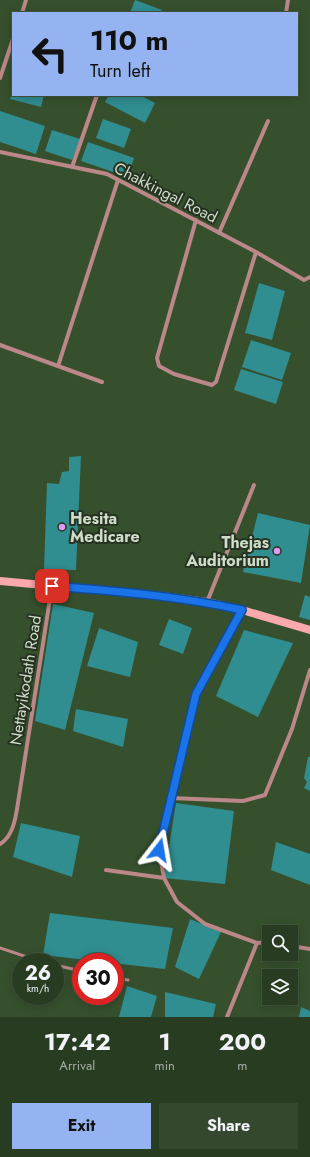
<!DOCTYPE html>
<style>
:root{--surface:#283c22;--page:#34472f;--text:#f1f3f6;--muted:#a5ada5;--line:#445640;--accent:#95b2f1}
body{margin:0;font-family:Jost,sans-serif;background:var(--page);color:var(--text);height:100vh;display:flex;flex-direction:column;font-size:15px;white-space:nowrap}
*{box-sizing:border-box;margin:0}
p{font-size:13px;color:var(--muted)}
.icon{flex:none;width:22px;height:22px;fill:none;stroke:currentColor;stroke-width:2;stroke-linecap:round;stroke-linejoin:round}
.map{position:relative;height:1017px;overflow:hidden}
.drawer{display:flex;flex-direction:column;background:var(--surface);flex:1}
.drawer>*{flex:none}
.top-card{position:absolute;left:12px;top:12px;width:286px;height:84px;border-radius:0px;box-shadow:0 2px 10px #0003,0 0 0 1px var(--line);background:#95b2f1;color:#111;overflow:hidden}
.buttons{position:absolute;left:262px;top:925px;display:grid;gap:8px}
.buttons a{display:grid;place-items:center;width:36px;height:36px;border-radius:0px;background:var(--surface);box-shadow:0 2px 10px #0003,0 0 0 1px var(--line);font-size:20px}
.speed{position:absolute;left:12px;top:953px;display:flex;gap:8px;font-size:20px;font-weight:700;text-align:center}
.speed>*{display:grid;place-content:center;width:52px;height:52px;border-radius:50%;background:var(--surface);box-shadow:0 2px 10px #0003,0 0 0 1px var(--line);line-height:1}
.speed small{font-size:10px;font-weight:400}
.speed .limit{border:6px solid #d22;background:#fff;color:#111}
.pin{position:absolute;display:grid;place-items:center;width:34px;height:34px;color:#fff;margin:-17px;border-radius:8px;box-shadow:0 2px 6px #0006}
.me{position:absolute;width:44px;margin:-22px;rotate:14deg;stroke-linejoin:round;filter:drop-shadow(0 0 3px #0008)}
.turn{display:flex;align-items:center;gap:14px;height:84px;padding:0 12px;font-size:18px}
.turn .icon{width:52px;height:52px;stroke-width:2.5}
.turn b{display:block;font-size:28px;line-height:34px}
.eta{display:flex;justify-content:space-evenly;align-items:center;height:68px;text-align:center}
.eta b{font-size:24px;font-weight:700;line-height:28px}
.primary-button{display:flex;gap:8px;margin-top:auto;padding:8px 12px}
.primary-button a{flex:1;height:46px;border-radius:0px;background:var(--accent);color:#111;font-size:16px;font-weight:700;line-height:46px;text-align:center}
.primary-button a+a{background:var(--page);color:var(--text)}
.map>svg:first-child{display:block}
</style>
<div class="map">
<svg width="310" height="1017" viewBox="0 0 310 1017">
<rect width="100%" height="100%" fill="#36502d"/>
<!-- building -->
<path fill="#308d90" d="M 135,0 L 162,10 L 161,13 L 130,13 Z
M 13,91 L 13,95 L 44,95 L 41,107 L 10,99 Z
M 109,95 L 140,95 L 155,103 L 145,123 L 105,102 Z
M 0,111 L 45,126 L 36,154 L 0,142 Z
M 103,119 L 131,129 L 124,148 L 96,138 Z
M 52,130 L 80,139 L 72,160 L 45,151 Z
M 88,142 L 134,158 L 128,177 L 81,161 Z
M 259,283 L 285,291 L 272,340 L 245,333 Z
M 251,340 L 291,353 L 282,380 L 242,367 Z
M 241,369 L 283,382 L 276,404 L 234,390 Z
M 81,456 L 76,570 L 44,569 L 47,483 L 59,484 L 62,472 L 69,471 L 69,457 Z
M 258,513 L 310,525 L 301,583 L 243,572 Z
M 305,595 L 310,597 L 310,620 L 299,617 Z
M 53,604 L 94,613 L 65,730 L 35,721 Z
M 169,619 L 192,628 L 183,654 L 159,645 Z
M 99,628 L 138,642 L 130,677 L 87,666 Z
M 244,630 L 293,643 L 258,717 L 216,696 Z
M 76,709 L 128,719 L 123,747 L 73,731 Z
M 308,757 L 310,757 L 310,791 L 304,788 L 307,782 L 304,778 Z
M 176,803 L 234,811 L 225,884 L 164,878 Z
M 21,823 L 80,836 L 72,877 L 13,857 Z
M 276,842 L 310,854 L 310,885 L 271,870 Z
M 50,913 L 173,928 L 165,969 L 43,955 Z
M 190,919 L 221,932 L 199,979 L 175,967 Z
M 127,986 L 157,996 L 151,1017 L 119,1017 Z
M 165,992 L 216,1004 L 213,1017 L 165,1017 Z
M 301,1007 L 310,1011 L 310,1017 L 299,1017 Z"/>
<g fill="none" stroke-linecap="round" stroke-linejoin="round">
<!-- lane -->
<path stroke="#bc8788" stroke-width="3" d="M 0,948 L 42,962
M 55,965 L 81,971
M 115,978 L 128,980"/>
<!-- street -->
<path stroke="#bc8788" stroke-width="4" d="M 22,13 L 26,0
M 286,13 L 288,0
M 0,78 L 13,39
M 0,152 L 107,174 L 256,252 L 304,280 L 310,277
M 72,167 L 97,95
M 196,220 L 157,358 L 159,366 L 174,374 L 212,385 L 216,382 L 256,252
M 219,233 L 268,121
M 0,345 L 102,382
M 58,366 L 118,180
M 207,602 L 254,485
M 242,610 L 196,694 L 159,850 L 164,878 L 177,902 L 205,924 L 257,943 L 269,942
M 171,798 L 243,801 L 265,795 L 292,729 L 310,670
M 0,844 C 12,837 15,821 17,809 L 52,586
M 106,870 L 164,878
M 291,946 L 310,949
M 227,1017 L 257,943"/>
<!-- secondary -->
<path stroke="#fca9ab" stroke-width="8" d="M 0,581 L 162,596 L 207,602 L 242,610 L 310,630"/>
</g>
<g fill="none" stroke-linecap="round" stroke-linejoin="round">
<!-- route casing -->
<g stroke="#114b97" stroke-width="10">
<path id="route" d="M 52,586 C 116,591 179,596 242,610 L 196,694 L 159,850"/>
</g>
<!-- route -->
<use href="#route" stroke="#1a73e8" stroke-width="7"/>
</g>
<!-- markers -->
<g fill="#dd99f3" stroke="#263222" stroke-width="1.5">
<circle cx="62" cy="527" r="4"/>
<circle cx="277" cy="551" r="4"/>
</g>
<g text-anchor="middle" stroke-width="4" stroke-linejoin="round" paint-order="stroke">
<!-- street labels -->
<g font-size="16" fill="#ceddc8" stroke="#263222">
<text transform="translate(166 192) rotate(27)" y="6">Chakkingal Road</text>
<text transform="translate(25 680) rotate(-81)" y="6">Nettayikodath Road</text>
</g>
<!-- poi labels -->
<g font-size="16" font-weight="bold" fill="#ceddc8" stroke="#263222" text-anchor="start">
<text x="70" y="524">Hesita<tspan x="70" dy="18">Medicare</tspan></text>
<text x="269" y="548" text-anchor="end">Thejas<tspan x="269" dy="18">Auditorium</tspan></text>
</g>
</g>
</svg>
<div class="buttons">
<a><svg class="icon" aria-label="search" viewBox="0 0 24 24"><circle cx="10" cy="10" r="6"/><path d="M15 15l6 6"/></svg></a>
<a><svg class="icon" aria-label="layers" viewBox="0 0 24 24"><path d="M12 4l9 5-9 5-9-5zM3 14l9 5 9-5"/></svg></a>
</div>
<div class="speed"><div>26<small>km/h</small></div><div class="limit">30</div></div>
<div class="pin" style="left:52px;top:586px;background:#d93025"><svg class="icon" aria-label="arrive" viewBox="0 0 24 24"><path d="M6 21V4h12l-3 4 3 4H6"/></svg></div>
<svg class="me" style="left:159px;top:850px" viewBox="-20 -20 40 40"><path d="M0-17L14 15 0 8-14 15z" fill="#1a73e8" stroke="#fff" stroke-width="4"/></svg>
<div class="top-card">
<div class="turn"><svg class="icon" aria-label="left" viewBox="0 0 24 24"><path d="M17 20v-9H6M10 6l-5 5 5 5"/></svg><div><b>110 m</b>Turn left</div></div>
</div>
</div>
<section class="drawer">
<div class="eta">
<div><b>17:42</b><p>Arrival</p></div>
<div><b>1</b><p>min</p></div>
<div><b>200</b><p>m</p></div>
</div>
<div class="primary-button"><a>Exit</a><a>Share</a></div>
</section>
